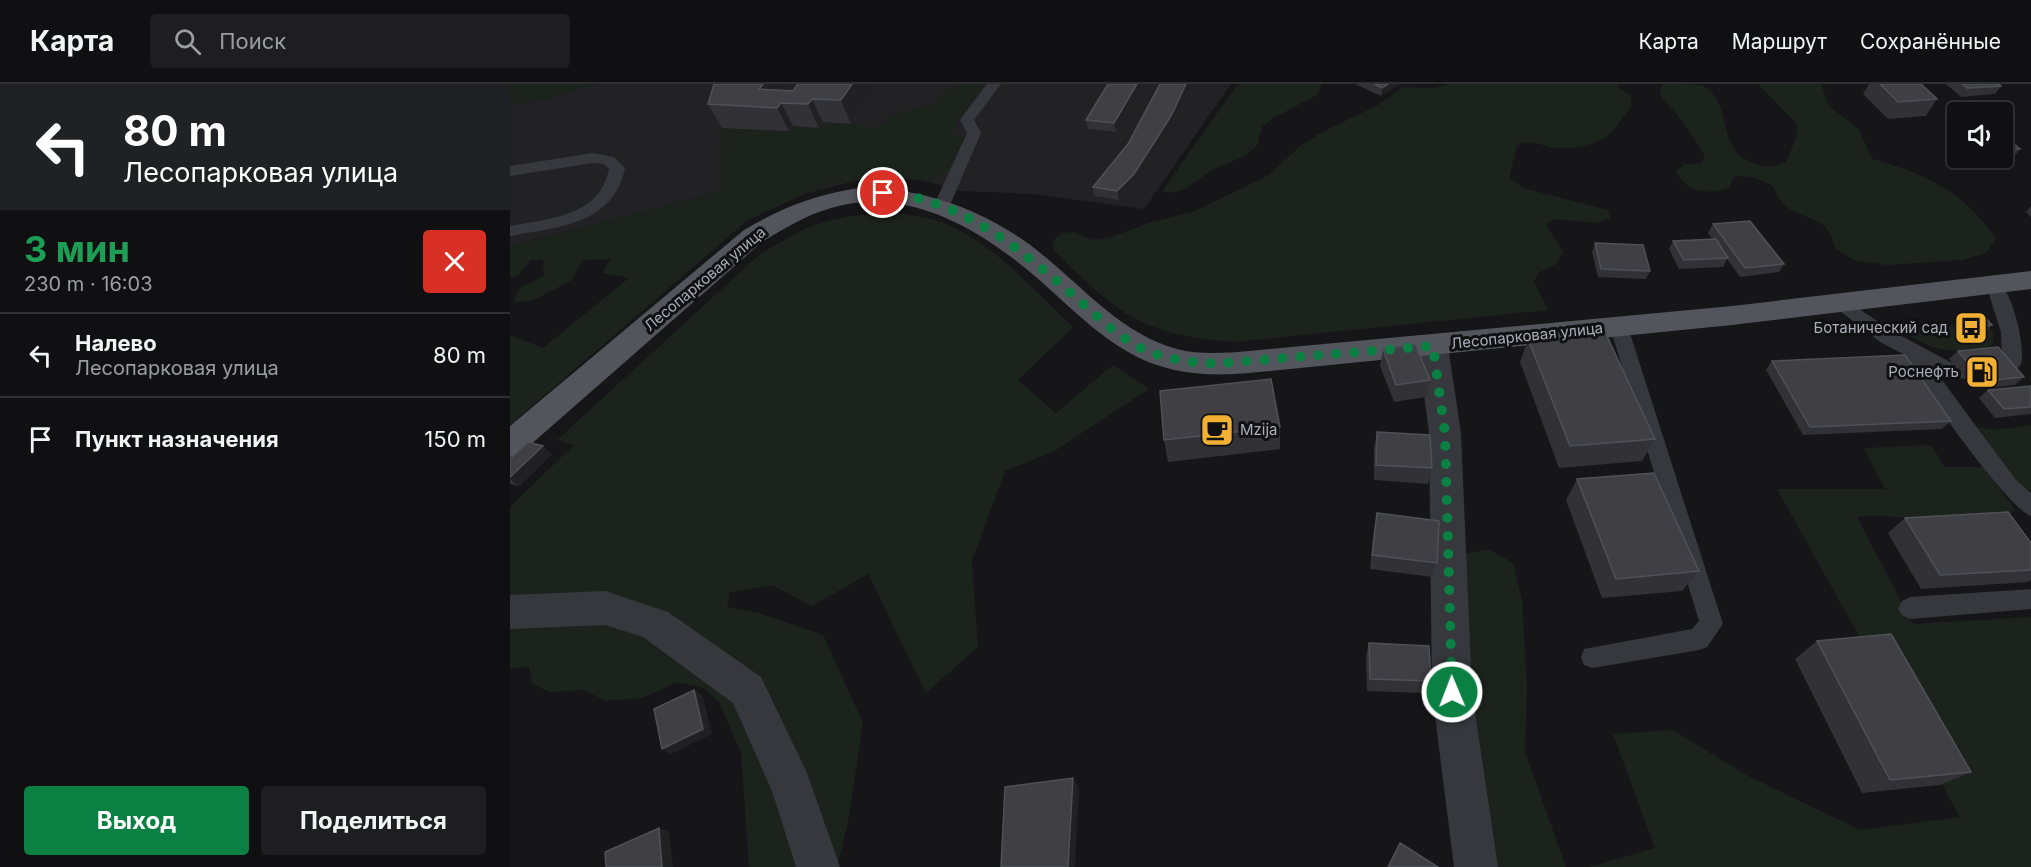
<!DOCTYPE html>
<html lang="ru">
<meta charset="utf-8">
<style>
:root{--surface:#101012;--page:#1e1e20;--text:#f1f3f6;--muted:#9c9d9f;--line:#303032;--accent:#0b8043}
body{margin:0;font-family:Inter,sans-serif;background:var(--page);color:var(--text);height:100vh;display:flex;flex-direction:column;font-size:22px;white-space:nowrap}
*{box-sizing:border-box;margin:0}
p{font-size:20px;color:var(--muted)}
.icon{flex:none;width:33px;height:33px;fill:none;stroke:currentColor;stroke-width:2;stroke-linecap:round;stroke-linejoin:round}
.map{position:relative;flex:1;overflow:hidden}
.details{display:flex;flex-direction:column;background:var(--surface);width:510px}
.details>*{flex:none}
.banner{background:#202124;color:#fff;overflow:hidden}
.tools{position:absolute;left:1437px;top:18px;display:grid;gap:12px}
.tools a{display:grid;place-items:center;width:66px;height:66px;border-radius:6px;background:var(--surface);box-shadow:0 6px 24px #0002,0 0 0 2px var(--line);font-size:30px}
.pin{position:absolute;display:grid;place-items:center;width:51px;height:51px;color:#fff;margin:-26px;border:3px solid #fff;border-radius:50%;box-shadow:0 2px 6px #0007}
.me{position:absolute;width:66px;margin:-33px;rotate:359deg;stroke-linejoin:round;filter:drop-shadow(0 0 4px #0008)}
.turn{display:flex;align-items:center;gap:21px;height:126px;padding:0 24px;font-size:27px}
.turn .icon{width:78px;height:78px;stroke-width:2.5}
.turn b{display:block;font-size:42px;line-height:51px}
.round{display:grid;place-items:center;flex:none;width:63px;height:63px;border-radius:6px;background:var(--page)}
.overview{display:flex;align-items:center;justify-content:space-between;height:102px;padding:0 24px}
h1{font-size:36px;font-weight:700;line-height:45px;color:#1e9e55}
.action{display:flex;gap:12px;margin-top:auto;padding:12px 24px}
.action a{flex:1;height:69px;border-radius:6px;background:var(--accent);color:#fff;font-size:24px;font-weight:700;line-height:69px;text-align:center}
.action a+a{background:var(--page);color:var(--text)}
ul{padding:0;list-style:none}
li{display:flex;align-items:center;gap:18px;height:84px;padding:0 24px;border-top:2px solid var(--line)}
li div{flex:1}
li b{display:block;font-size:22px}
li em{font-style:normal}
header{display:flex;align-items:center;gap:36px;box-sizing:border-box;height:84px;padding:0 30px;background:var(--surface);border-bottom:2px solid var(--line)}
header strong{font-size:28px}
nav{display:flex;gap:33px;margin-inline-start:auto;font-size:21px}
.search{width:420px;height:54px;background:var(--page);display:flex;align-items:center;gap:15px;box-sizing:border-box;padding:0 21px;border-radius:6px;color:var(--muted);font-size:22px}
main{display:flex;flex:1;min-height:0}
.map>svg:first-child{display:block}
</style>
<header>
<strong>Карта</strong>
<div class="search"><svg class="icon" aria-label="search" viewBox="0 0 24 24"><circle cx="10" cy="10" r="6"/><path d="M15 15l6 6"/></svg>Поиск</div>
<nav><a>Карта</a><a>Маршрут</a><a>Сохранённые</a></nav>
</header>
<main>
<section class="details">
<div class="banner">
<div class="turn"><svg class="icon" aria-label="left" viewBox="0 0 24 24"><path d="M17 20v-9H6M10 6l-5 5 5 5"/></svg><div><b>80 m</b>Лесопарковая улица</div></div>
</div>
<div class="overview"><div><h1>3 мин</h1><p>230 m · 16:03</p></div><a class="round" style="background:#d93025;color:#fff"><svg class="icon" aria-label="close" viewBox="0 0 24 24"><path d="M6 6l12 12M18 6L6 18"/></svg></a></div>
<ul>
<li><svg class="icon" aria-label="left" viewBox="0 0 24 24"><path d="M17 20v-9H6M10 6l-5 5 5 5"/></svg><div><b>Налево</b><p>Лесопарковая улица</p></div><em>80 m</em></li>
<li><svg class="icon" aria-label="arrive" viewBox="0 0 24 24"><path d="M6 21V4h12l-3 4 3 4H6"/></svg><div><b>Пункт назначения</b></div><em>150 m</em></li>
</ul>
<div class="action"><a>Выход</a><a>Поделиться</a></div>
</section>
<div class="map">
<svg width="1521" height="783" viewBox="0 0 1521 783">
<rect width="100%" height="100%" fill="#161618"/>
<!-- built -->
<path fill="#222225" d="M 0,0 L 721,0 L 634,125 L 523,110 L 452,107 L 406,95 L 352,95 L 297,109 L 210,108 L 0,162 Z"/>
<!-- green -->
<path fill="#1c231d" d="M 0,0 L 93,0 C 59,5 34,21 0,19 Z
M 452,0 L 474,0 L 443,45 L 444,51 L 459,53 L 443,85 L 435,87 L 429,95 L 420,97 L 379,93 L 323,100 L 297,109 L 238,136 L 0,341 L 0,251 L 33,264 L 119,194 L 92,189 L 101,175 L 72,176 L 62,196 L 22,217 L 4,218 L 10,204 L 34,192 L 33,176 L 21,176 L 7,192 L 0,194 L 0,162 L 210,108 L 212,44 L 279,47 L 283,42 L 309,44 L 313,38 L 362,43 L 372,40 L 385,29 L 425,20 L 435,6 L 449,3 Z
M 728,0 L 812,0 L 807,11 L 765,33 L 752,43 L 747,62 L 733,73 L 704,85 L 675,105 L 661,109 L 652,107 Z
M 939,0 L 1109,0 L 1109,4 L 1121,12 L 1121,23 C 1113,33 1104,48 1093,55 C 1082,61 1055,67 1042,64 C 1028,60 1021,55 1007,62 L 999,93 L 1013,104 L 1098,126 L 1100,134 L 1088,139 L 1043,135 L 1036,141 L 1053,167 L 1046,180 L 1028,189 L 1024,198 L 1038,226 L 724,258 C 629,250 612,232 545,168 L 542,157 L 552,149 L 563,148 L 582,156 L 598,154 L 639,139 L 683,128 L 759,91 L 790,62 L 809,50 L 868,21 L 893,3 L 924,4 Z
M 1154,0 C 1164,0 1181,0 1191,1 C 1224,16 1205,64 1241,78 C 1255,84 1263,84 1276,78 L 1287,52 L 1286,39 L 1248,0 L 1311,0 L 1319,22 L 1349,46 L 1362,75 C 1416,90 1454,107 1486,155 L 1476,169 L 1452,176 L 1377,181 L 1343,176 L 1325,164 C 1317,120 1279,146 1263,102 C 1251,96 1238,90 1224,93 L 1219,104 C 1198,111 1178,109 1166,88 L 1174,80 L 1192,79 L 1195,72 L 1173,38 L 1150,11 L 1151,2 Z
M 385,129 C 403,132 422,133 439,141 C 487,163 525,207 563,243 L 508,296 L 546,329 L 603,281 L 639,305 L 543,368 L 495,387 L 462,477 L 468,563 L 416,609 L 358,490 L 302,522 L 262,501 L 220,508 L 217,523 L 248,529 L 313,551 L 353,639 L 338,738 L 327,783 L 239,783 L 231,668 L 209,618 L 194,604 L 167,598 L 132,614 L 96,617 L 74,606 L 40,608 L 22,600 L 19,582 L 0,585 L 0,423 L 64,361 L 47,356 L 250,170 L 296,144 L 318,137 L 340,132 Z
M 1476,238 L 1483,249 L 1484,257 L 1480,263 C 1438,268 1432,270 1394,249 Z
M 1521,341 L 1521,407 L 1504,396 L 1468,343 L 1484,346 Z
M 1421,361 L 1435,383 L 1473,383 L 1506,427 C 1465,446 1393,429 1347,433 L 1403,540 L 1521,533 L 1521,783 L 1079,783 L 1145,764 L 1103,650 L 1162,646 L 1238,692 L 1350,746 L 1450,733 L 1267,405 L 1375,405 L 1354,364 Z
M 979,465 L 1003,479 L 1012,516 L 1017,604 L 1015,668 L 1056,783 L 974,783 L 949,471 Z"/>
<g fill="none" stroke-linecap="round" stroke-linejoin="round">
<!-- service -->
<path fill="#37383d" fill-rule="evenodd" d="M 477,0 L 491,0 L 464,36 L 471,49 L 440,121 L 438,124 L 426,124 L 424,121 L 457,49 L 450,36 Z
M 83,69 L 104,73 L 115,84 C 103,141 48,143 0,152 L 0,142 C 41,134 89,133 99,85 L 94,80 L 83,79 L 0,92 L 0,82 Z
M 1485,195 C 1501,200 1518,268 1510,282 C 1494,298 1446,298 1426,288 L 1506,396 L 1521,409 L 1521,432 C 1497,424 1409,298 1393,270 L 1370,258 L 1322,221 L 1331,215 L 1337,217 L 1384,248 L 1442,279 L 1453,282 L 1492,277 L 1491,248 L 1476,201 Z
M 1109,237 L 1115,238 L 1118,243 L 1213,540 L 1197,563 L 1189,566 L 1083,584 L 1074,581 L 1071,573 L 1074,565 L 1182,545 L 1189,537 L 1100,243 L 1103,238 Z
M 1521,505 L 1521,525 L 1400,535 L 1392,531 L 1388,524 L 1392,517 L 1400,513 Z"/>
<!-- minor -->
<path fill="#37383d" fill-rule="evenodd" d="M 923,252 L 933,255 L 938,262 L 951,349 L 962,608 L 988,783 L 944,783 L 922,608 L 919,349 L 908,262 L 913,255 Z
M 95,507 L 158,528 L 251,593 L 297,689 L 330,783 L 286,783 L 262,707 L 223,619 L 133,553 L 95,541 L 0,545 L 0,511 Z"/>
<!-- primary -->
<path fill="#53555c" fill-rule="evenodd" d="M 355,103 C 410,106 457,120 504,150 C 559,184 602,248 667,265 C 690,271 716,269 739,267 L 1222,222 L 1521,187 L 1521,205 L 1222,241 L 739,289 C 704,292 670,291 636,277 C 597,260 566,229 535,201 C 478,150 401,100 321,124 C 296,131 275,144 252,158 L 11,369 L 0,373 L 0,342 L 234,146 C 275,122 307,110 355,103 Z"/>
</g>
<!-- wall -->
<path fill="#323236" d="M 368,0 L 341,40 L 313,38 L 309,44 L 283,42 L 279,47 L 212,44 L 198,20 L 274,6 L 283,7 Z
M 598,0 L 633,0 L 606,48 L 578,45 L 576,36 Z
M 650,0 L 681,0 L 662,41 L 625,99 L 609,116 L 584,112 L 583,103 L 618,60 Z
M 845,0 L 890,0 L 871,12 Z
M 1359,0 L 1411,0 L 1427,15 L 1416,32 L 1378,35 L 1353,10 Z
M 1436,0 L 1489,0 L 1491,2 L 1485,10 L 1451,13 Z
M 1492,50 L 1510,65 L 1503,74 L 1478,76 L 1475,74 L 1492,74 Z
M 1521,122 L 1521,133 L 1516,128 Z
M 1203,140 L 1274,180 L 1269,188 L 1230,193 L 1217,175 L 1213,183 L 1169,185 L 1159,165 L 1163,157 L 1202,155 L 1198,149 Z
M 1085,159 L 1140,187 L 1136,195 L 1088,193 L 1082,168 Z
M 1459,235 L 1482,241 L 1474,250 L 1459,252 L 1451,243 Z
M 1018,255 L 1145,355 L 1132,377 L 1049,384 L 1010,278 Z
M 873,265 L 920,296 L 916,313 L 884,318 L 870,282 Z
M 1448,267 L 1514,293 L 1505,301 L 1465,305 L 1439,275 Z
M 1262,277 L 1441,337 L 1432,345 L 1293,351 L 1256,286 Z
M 1521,302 L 1521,330 L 1485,334 L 1469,314 L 1478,306 Z
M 770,343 L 770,365 L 658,378 L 654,356 Z
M 867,348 L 922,384 L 918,400 L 864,396 L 864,364 Z
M 42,370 L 9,402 L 0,400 L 0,375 Z
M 1067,395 L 1189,487 L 1172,507 L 1092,514 L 1056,416 Z
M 867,429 L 927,479 L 922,493 L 860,485 L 864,444 Z
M 1395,434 L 1521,459 L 1521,496 L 1518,498 L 1411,505 L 1378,449 Z
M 1307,557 L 1461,688 L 1430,701 L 1352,709 L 1285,575 Z
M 859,559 L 921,597 L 916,609 L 857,607 L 856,572 Z"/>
<!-- shaded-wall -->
<path fill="#212124" d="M 253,0 L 271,0 L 276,10 L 249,5 Z
M 342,0 L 368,0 L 341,40 L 331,16 Z
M 627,0 L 633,0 L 606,48 L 604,39 Z
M 676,0 L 681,0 L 662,41 L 625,99 L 609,116 L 607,107 Z
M 878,0 L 890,0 L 871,12 L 872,4 Z
M 302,15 L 313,38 L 309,44 L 298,20 Z
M 271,19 L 283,42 L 279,47 L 267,24 Z
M 33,362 L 42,370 L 9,402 L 0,395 L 0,393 Z
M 184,606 L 193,612 L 202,650 L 161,670 L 152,665 Z
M 563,694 L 569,704 L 565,783 L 558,783 Z
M 149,744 L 159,748 L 163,783 L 152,783 Z"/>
<!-- building -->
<path fill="#3f3f44" stroke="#4f5156" stroke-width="1.5" d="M 204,0 L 253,0 L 249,5 L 283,7 L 288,0 L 342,0 L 331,16 L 302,15 L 298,20 L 271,19 L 267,24 L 198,20 Z
M 598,0 L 627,0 L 604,39 L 576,36 Z
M 650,0 L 676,0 L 661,32 L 624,90 L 607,107 L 583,103 L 618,60 Z
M 864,0 L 878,0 L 872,4 Z
M 1370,0 L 1411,0 L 1427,15 L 1388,18 Z
M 1452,0 L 1489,0 L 1491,2 L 1457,4 Z
M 1492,50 L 1510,65 L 1492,67 Z
M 1240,137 L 1274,180 L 1235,184 L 1203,140 Z
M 1206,155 L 1218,174 L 1174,176 L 1163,157 Z
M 1085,159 L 1133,161 L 1140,187 L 1091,185 Z
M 1474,232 L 1482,241 L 1467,243 L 1459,235 Z
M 1096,250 L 1145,355 L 1060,362 L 1018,255 Z
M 905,260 L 920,296 L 886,301 L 873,265 Z
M 1488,263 L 1514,293 L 1473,297 L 1448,267 Z
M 1395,271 L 1441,337 L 1300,343 L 1262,277 Z
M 761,295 L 770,343 L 654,356 L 650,307 Z
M 1521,302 L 1521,323 L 1494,325 L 1478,306 Z
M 867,348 L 920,351 L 922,384 L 866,381 Z
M 18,358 L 33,362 L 0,393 L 0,375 Z
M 1144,389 L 1189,487 L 1106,495 L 1067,395 Z
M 1498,428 L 1521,459 L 1521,486 L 1430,491 L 1395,434 Z
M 867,429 L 929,437 L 927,479 L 862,471 Z
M 1381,550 L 1461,688 L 1380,696 L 1307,557 Z
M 859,559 L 919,562 L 921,597 L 860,595 Z
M 184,606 L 193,645 L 152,665 L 144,625 Z
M 563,694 L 558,783 L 491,783 L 495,703 Z
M 149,744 L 152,783 L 96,783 L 95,768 Z
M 890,759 L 928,783 L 878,783 Z"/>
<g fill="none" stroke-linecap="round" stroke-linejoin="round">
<!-- route -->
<path stroke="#0b8043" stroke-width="10" stroke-dasharray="0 18" d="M 373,109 C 453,114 513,168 571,218 C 591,236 612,256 637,267 C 662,277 688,280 714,279 L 923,262 L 935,349 L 942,608"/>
</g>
<!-- icons -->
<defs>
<g id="bus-square" transform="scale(1.725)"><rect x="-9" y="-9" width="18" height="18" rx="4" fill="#f2b134" stroke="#111113"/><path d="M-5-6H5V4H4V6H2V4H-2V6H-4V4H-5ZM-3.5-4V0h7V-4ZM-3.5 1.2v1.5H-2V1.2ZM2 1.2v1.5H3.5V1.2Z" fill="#111"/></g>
<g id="fuel-square" transform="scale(1.725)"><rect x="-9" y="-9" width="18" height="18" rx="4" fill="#f2b134" stroke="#111113"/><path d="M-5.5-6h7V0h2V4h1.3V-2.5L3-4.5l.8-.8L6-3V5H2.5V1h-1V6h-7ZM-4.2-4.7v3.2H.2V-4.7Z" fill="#111"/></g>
<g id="cafe-square" transform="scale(1.725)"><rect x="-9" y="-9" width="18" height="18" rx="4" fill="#f2b134" stroke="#111113"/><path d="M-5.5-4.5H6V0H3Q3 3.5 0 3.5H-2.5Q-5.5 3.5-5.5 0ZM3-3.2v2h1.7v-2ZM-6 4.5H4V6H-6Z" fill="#111"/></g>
</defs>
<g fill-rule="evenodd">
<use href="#bus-square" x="1461" y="244"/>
<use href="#fuel-square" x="1472" y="288"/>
<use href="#cafe-square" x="707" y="346"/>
</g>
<g text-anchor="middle" stroke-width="6" stroke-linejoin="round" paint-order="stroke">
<!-- street labels -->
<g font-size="15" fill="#a8adb8" stroke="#111113">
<text transform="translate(195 195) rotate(-40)" y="5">Лесопарковая улица</text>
<text transform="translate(1017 252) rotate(-6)" y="5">Лесопарковая улица</text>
</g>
<!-- poi labels -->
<g font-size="15" fill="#a8adb8" stroke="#111113" text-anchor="end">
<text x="1438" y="249">Ботанический сад</text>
<text x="1449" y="293">Роснефть</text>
<text x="730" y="351" text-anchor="start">Mzija</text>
</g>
</g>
</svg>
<div class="tools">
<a><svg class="icon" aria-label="sound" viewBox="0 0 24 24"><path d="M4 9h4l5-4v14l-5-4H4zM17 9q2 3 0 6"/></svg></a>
</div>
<div class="pin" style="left:373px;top:109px;background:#d93025"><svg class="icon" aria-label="arrive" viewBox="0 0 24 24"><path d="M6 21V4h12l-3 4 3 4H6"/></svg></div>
<svg class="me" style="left:942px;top:608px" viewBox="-20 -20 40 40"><circle r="17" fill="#0b8043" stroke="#fff" stroke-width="3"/><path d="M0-11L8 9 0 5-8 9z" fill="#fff"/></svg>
</div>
</main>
